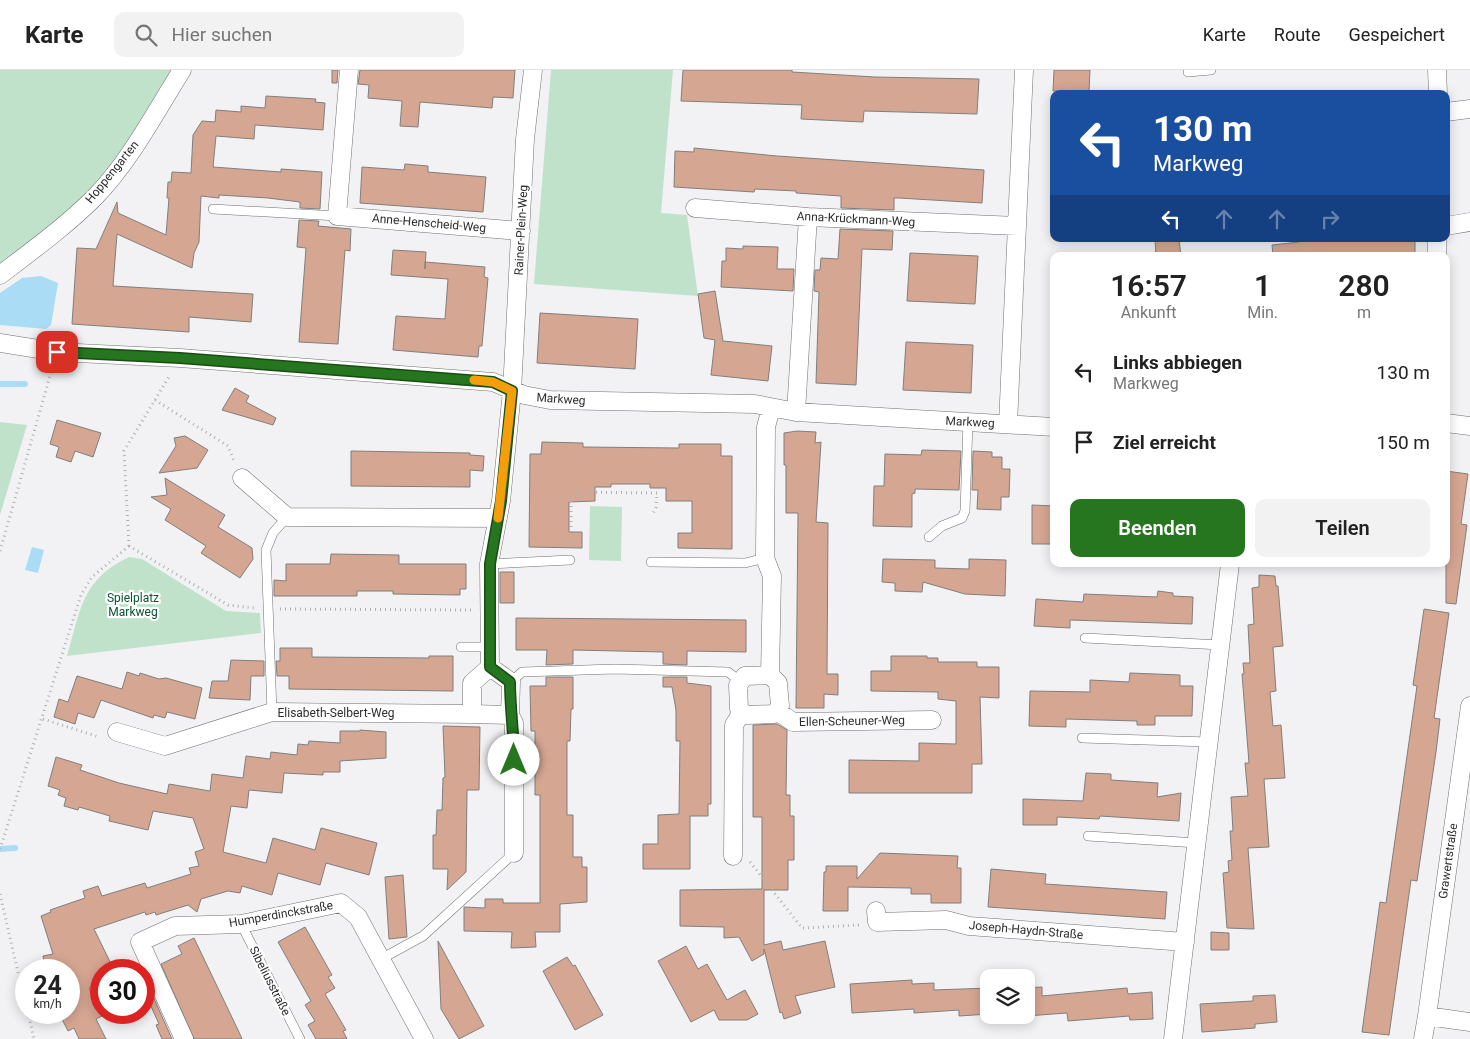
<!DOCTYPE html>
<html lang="de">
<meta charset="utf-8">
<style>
:root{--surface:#fff;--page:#f2f2f2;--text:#222;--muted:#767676;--line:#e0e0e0;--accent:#26761f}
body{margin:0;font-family:Roboto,sans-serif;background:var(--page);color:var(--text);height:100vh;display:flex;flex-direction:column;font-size:19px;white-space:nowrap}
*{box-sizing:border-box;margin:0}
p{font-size:16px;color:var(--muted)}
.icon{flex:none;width:28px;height:28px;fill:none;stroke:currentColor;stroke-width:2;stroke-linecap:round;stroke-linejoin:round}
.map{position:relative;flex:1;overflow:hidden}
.panel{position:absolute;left:1050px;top:182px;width:400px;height:315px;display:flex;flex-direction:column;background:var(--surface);border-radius:10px;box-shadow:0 2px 12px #0003}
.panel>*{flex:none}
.guide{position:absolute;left:1050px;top:20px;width:400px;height:152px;border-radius:10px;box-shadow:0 2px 12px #0003;background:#1a4fa0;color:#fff;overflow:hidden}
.tools{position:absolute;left:980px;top:899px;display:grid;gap:10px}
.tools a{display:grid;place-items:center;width:55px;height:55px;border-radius:10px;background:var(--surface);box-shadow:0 2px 12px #0003;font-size:25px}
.speed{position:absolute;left:15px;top:889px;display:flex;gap:10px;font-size:25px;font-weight:700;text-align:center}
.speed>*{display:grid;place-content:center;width:65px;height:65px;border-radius:50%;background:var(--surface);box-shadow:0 2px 12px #0003;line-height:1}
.speed small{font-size:12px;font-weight:400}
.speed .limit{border:8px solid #d22;background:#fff;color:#111}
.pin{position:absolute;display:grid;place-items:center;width:42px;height:42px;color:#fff;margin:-21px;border-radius:10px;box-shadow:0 2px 8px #0006}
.me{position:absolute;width:55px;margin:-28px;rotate:0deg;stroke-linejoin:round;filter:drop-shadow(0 0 4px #0008)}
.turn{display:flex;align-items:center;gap:18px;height:105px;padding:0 20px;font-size:22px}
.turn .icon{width:65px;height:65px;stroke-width:2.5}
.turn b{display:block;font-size:35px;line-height:42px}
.lanes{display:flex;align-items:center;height:48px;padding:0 20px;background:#0003;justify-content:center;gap:25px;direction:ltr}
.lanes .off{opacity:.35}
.eta{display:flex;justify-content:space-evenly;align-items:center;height:85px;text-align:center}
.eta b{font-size:30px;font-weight:600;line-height:35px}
.action{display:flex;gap:10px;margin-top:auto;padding:10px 20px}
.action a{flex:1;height:58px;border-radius:10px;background:var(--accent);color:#fff;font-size:20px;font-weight:600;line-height:58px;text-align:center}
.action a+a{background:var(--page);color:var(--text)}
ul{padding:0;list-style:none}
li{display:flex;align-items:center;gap:15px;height:70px;padding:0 20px}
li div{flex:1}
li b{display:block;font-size:19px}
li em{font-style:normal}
header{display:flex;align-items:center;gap:30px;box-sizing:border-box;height:70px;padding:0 25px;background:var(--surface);border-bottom:1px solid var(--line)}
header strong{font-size:24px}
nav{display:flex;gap:28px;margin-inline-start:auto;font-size:18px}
.search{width:350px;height:45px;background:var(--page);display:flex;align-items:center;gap:12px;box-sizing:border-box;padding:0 18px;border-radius:10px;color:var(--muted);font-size:19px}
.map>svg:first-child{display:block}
</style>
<header>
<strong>Karte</strong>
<div class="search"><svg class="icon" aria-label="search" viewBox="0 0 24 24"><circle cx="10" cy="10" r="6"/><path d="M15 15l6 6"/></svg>Hier suchen</div>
<nav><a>Karte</a><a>Route</a><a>Gespeichert</a></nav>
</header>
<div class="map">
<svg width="1470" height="969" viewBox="0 0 1470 969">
<rect width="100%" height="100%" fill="#f2f2f4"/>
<!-- green -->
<path fill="#c0e2cb" d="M 0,0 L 174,0 L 130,72 L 93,120 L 0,197 Z
M 551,0 L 673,0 L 661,143 L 687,145 L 698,226 L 534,214 Z
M 0,352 L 27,355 L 0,445 Z
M 590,436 L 622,437 L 621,491 L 589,490 Z
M 129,487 L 142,489 L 226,541 L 260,543 L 261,563 L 67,586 C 81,540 81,510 129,487 Z"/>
<!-- water -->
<path fill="#abdcf6" d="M 41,206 L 58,213 L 51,255 L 46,259 L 0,255 L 0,223 L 22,208 Z
M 32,477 L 44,480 L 38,503 L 25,500 Z"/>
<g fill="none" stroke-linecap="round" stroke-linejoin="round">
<!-- stream -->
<path stroke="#abdcf6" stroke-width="6" d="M 0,314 L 25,314
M 0,779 L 15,778"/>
</g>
<!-- building -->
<path fill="#d5a692" stroke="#807f7e" d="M 332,0 L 338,0 L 337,13 L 332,13 Z
M 360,0 L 515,0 L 513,28 L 493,27 L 492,38 L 420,32 L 418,57 L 400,56 L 402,31 L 368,28 L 369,15 L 358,14 Z
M 683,0 L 792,0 L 792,2 L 875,7 L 979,9 L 977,44 L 864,41 L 863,52 L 801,49 L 802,35 L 681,31 Z
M 1054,0 L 1090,0 L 1089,22 L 1053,21 Z
M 266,26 L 316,29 L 315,32 L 325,33 L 323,60 L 255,55 L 254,69 L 216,66 L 213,97 L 281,102 L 281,99 L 322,102 L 320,139 L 300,138 L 300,132 L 268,128 L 219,125 L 219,128 L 201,126 L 199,172 L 194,183 L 192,198 L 117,164 L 113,216 L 253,224 L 251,252 L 189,247 L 189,262 L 72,254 L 77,178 L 96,179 L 117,132 L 118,143 L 166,165 L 169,128 L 167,128 L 168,112 L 171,112 L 172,102 L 191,103 L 193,65 L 202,51 L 215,52 L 216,40 L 241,42 L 241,36 L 265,38 Z
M 694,78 L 777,86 L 984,100 L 982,133 L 899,128 L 894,128 L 894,140 L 841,138 L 841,126 L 796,123 L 796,121 L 755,119 L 754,122 L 674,117 L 675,81 L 694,82 Z
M 405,94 L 428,96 L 428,102 L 486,107 L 483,142 L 360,133 L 362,97 L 404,100 Z
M 299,150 L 319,151 L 318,156 L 351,159 L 350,181 L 345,180 L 338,274 L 299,272 L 306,178 L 297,177 Z
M 840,159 L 893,161 L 892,180 L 862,179 L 856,315 L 816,313 L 819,222 L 814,221 L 815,200 L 820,200 L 821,188 L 838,189 Z
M 1155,169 L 1179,169 L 1181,186 L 1156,186 Z
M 1299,169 L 1314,169 L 1314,171 L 1415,169 L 1415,185 L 1273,186 L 1272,175 L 1299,172 Z
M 743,176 L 778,177 L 777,199 L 794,199 L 793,221 L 721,217 L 722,191 L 726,191 L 726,178 L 743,179 Z
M 393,180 L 426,182 L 425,199 L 425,192 L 485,197 L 484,207 L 488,208 L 484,253 L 482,276 L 479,276 L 478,287 L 393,280 L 396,246 L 445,249 L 448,209 L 391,205 Z
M 910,183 L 978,186 L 975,234 L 907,231 Z
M 715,221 L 723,271 L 772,276 L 768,311 L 711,305 L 715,270 L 704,268 L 698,224 Z
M 540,243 L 638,249 L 635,299 L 537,293 Z
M 906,272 L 973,275 L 971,323 L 903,320 Z
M 235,318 L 249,326 L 246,332 L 276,348 L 273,355 L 222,340 Z
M 57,350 L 101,363 L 93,387 L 75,381 L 71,392 L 56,387 L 59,377 L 50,374 Z
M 797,361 L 816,362 L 815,373 L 821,372 L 816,452 L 828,453 L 827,604 L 838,604 L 838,625 L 824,624 L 824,638 L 796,638 L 798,443 L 786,443 L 786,395 L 784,395 L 784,363 Z
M 185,366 L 208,380 L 197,398 L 159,403 L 176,376 L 174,368 Z
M 542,372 L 583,373 L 583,377 L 679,378 L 679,374 L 721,374 L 721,386 L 732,386 L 732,479 L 678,478 L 678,463 L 692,463 L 692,431 L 666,431 L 666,418 L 650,418 L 650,414 L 611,414 L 611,417 L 595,417 L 595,431 L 569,432 L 569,462 L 582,462 L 582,478 L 529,477 L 530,384 L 541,384 Z
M 922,380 L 961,381 L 959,420 L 915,419 L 915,423 L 912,424 L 912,457 L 873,456 L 874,416 L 884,416 L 885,384 L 921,385 Z
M 351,381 L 470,383 L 470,385 L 484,386 L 483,401 L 470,400 L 470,417 L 351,416 Z
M 973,381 L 992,382 L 992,387 L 1002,387 L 1002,399 L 1010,399 L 1009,427 L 1001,427 L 1001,440 L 977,439 L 978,420 L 972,420 Z
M 1446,401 L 1468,404 L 1461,454 L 1467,455 L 1456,534 L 1446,533 Z
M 165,408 L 225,445 L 218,457 L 252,478 L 253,489 L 240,508 L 201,483 L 206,476 L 165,450 L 171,439 L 151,427 L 167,425 Z
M 1032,435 L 1054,436 L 1054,474 L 1032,474 Z
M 331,484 L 399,485 L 399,494 L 466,494 L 466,519 L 460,519 L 460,525 L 393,524 L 393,521 L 357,521 L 357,526 L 274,526 L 274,510 L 286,511 L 286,494 L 330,494 Z
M 883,489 L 935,490 L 935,498 L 969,499 L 969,489 L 1006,490 L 1005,526 L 965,524 L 923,512 L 922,522 L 895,521 L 895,513 L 882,512 Z
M 500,502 L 514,502 L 514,533 L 500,533 Z
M 1259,505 L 1275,506 L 1276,516 L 1278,516 L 1283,576 L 1273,577 L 1276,621 L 1270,622 L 1273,656 L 1281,655 L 1285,708 L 1264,709 L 1269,777 L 1248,778 L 1254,859 L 1227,858 L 1223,803 L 1229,802 L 1228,791 L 1232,790 L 1230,761 L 1233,761 L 1231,727 L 1248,726 L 1245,693 L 1249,693 L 1242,604 L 1244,604 L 1243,593 L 1250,593 L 1248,555 L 1254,554 L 1252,518 L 1259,517 Z
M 1158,521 L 1173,523 L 1173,526 L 1193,527 L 1192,554 L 1070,550 L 1070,558 L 1034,556 L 1036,529 L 1083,532 L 1084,524 L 1157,527 Z
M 1424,539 L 1449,543 L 1434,648 L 1440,649 L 1436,682 L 1417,811 L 1411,810 L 1389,965 L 1362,962 L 1380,832 L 1386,833 L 1417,616 L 1413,615 Z
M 516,548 L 746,550 L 746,582 L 687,581 L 687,595 L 663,594 L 663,582 L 573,580 L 573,594 L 546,595 L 547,580 L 516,580 Z
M 280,578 L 312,578 L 312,587 L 429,588 L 429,586 L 453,586 L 453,621 L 289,619 L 289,606 L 277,606 L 276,591 L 280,591 Z
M 891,586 L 927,586 L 927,588 L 938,588 L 938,592 L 977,592 L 977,597 L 999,597 L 999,628 L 980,627 L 982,694 L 972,694 L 972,723 L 849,723 L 849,690 L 919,691 L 919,673 L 956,674 L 956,631 L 938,629 L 938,622 L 871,621 L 871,601 L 891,601 Z
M 231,590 L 264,591 L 264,606 L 251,606 L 250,630 L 209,628 L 212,611 L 228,611 Z
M 127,602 L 139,606 L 140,603 L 159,609 L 166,608 L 202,618 L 195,649 L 167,642 L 165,648 L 154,645 L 153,648 L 101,630 L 94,648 L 78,643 L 75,654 L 54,647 L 59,629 L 68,632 L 77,606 L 122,619 Z
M 1130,603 L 1180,605 L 1180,616 L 1193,616 L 1192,646 L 1155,646 L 1155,655 L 1137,655 L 1137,651 L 1066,649 L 1066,657 L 1029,656 L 1030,621 L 1090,622 L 1090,610 L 1129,612 Z
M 546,607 L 573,607 L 573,639 L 571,639 L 570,671 L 567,671 L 567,745 L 573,745 L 573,787 L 582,787 L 582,797 L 587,797 L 587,832 L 560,834 L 560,862 L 535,862 L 536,877 L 511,878 L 512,862 L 464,861 L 464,837 L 485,838 L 485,829 L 503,829 L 503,833 L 540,833 L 540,725 L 535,725 L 535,661 L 531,661 L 530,616 L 546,616 Z
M 663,607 L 687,607 L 687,613 L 711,616 L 711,734 L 708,734 L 708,746 L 690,746 L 690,799 L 643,799 L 643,774 L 658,774 L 658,745 L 679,744 L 680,671 L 676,671 L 676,640 L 672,617 L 663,617 Z
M 777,654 L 787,660 L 786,725 L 790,725 L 790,746 L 794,746 L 794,790 L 788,790 L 788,820 L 764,820 L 764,875 L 781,871 L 783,880 L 825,871 L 835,917 L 795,926 L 801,943 L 784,949 L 782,942 L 780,943 L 764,879 L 764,884 L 752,891 L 739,867 L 724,868 L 724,857 L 680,856 L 680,820 L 762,819 L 762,747 L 753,747 L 753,655 Z
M 443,656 L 480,657 L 479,720 L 467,720 L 466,802 L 447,820 L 448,799 L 433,799 L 433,765 L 436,765 L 437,740 L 442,740 L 443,708 L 445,707 Z
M 360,660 L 386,662 L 386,688 L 340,691 L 340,702 L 323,702 L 323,705 L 284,703 L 282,723 L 249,720 L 247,738 L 231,736 L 223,782 L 266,793 L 273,768 L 315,780 L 321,758 L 377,773 L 369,805 L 326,793 L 320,815 L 278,803 L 272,825 L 242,816 L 240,823 L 228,821 L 201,829 L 197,842 L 188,835 L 156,845 L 155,842 L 146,845 L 145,842 L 94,859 L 114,900 L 101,900 L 101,912 L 89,918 L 102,946 L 96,949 L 106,969 L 79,969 L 74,958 L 68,961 L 60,945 L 69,942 L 69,900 L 45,900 L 43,886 L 53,884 L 41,846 L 51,842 L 50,840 L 85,828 L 83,821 L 98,816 L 102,826 L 145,813 L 147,818 L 191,804 L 189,798 L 199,796 L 195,782 L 204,779 L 193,748 L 153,741 L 148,760 L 109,751 L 110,746 L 79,737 L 78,740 L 64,736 L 66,728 L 58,725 L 60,720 L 48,716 L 56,687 L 82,695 L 80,700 L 119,713 L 167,724 L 169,714 L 210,721 L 212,704 L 243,708 L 246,686 L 270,689 L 271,682 L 297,685 L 298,674 L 308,675 L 309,671 L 340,673 L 340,661 L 360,661 Z
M 1086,703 L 1111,704 L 1111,710 L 1158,713 L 1157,727 L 1181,723 L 1179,751 L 1100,746 L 1099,749 L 1057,747 L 1057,755 L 1023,755 L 1023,729 L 1083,731 Z
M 880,783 L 958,786 L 957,798 L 961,798 L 961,833 L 931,833 L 931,824 L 911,824 L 911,818 L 848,817 L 848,841 L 823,841 L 824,802 L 826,802 L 826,796 L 857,796 L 857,809 Z
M 991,799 L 1046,804 L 1045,814 L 1167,822 L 1165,849 L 988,837 Z
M 403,805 L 407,867 L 389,869 L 385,807 Z
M 305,857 L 332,905 L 328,907 L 335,918 L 325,924 L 346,960 L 343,961 L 347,969 L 316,969 L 308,955 L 315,951 L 305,935 L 311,931 L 278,872 Z
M 1211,862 L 1229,863 L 1229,880 L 1211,880 Z
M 194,868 L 238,960 L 242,969 L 194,969 L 161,894 L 182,884 L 178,876 Z
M 438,871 L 484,956 L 459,969 L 441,939 Z
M 686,876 L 698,899 L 707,894 L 727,930 L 745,920 L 758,944 L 747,950 L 719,950 L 714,940 L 691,952 L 658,891 Z
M 567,887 L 573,896 L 575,895 L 603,945 L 575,960 L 543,901 Z
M 144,906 L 172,969 L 162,969 L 156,955 L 159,954 L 144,921 Z
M 912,910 L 912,914 L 934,913 L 934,920 L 989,918 L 989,944 L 959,946 L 959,940 L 914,943 L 914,939 L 852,943 L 850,914 Z
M 1042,917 L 1042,926 L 1127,918 L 1128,924 L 1152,922 L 1153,949 L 1130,950 L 1129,946 L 1068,951 L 1067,943 L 1026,946 L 1026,918 Z
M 1275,925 L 1277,952 L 1255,954 L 1255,958 L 1202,962 L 1200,934 L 1253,931 L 1253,926 Z"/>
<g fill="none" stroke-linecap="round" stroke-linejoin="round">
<!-- service casing -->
<g stroke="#706f71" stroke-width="10">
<path id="service" d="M 1188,2 L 1211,0
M 213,139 L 337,146
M 929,467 L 942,456 L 962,448 L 965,441 L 968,352
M 651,492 L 745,493 L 765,488
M 489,494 L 570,490
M 1085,568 L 1221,575
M 461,577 L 490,577
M 511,612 L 522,602 L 615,599 L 728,602 L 740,611
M 272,642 L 266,480 L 273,463 L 287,447
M 1082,668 L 1209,672
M 1088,766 L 1197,773
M 241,854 L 300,969
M 381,889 L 423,866 L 514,783"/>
</g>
<!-- minor casing -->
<g stroke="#706f71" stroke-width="19">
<path id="minor" d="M 349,0 L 337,146 L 521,161
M 1437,0 L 1438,24
M 1446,42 L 1470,39
M 695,138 L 808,147 L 1017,156
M 1446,156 L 1470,152
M 1437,186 L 1437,169
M 0,205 C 33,180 66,156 95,127 C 130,91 155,43 182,0
M 0,273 L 57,282 L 180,288 L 493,312 L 524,325 L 550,330 L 755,334 L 796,342 L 1054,357
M 796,342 L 808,147
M 1446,353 L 1470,356
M 1008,354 L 1024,0
M 242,408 L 287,447 L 498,448
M 490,597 L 511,612 L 510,645 L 472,644 L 472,613 L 490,597 L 489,494 L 501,431 L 512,321 L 525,69 L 533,0
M 770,605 L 778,613 L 780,636 L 777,641 L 793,652 L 932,650
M 742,642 L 747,645 L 774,644 L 777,641
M 510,645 L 514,653 L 514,783
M 117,662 L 165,676 L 272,642 L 472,644
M 733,786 L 734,655 L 742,642 L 739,639 L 738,615 L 745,606 L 770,605 L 772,506 L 765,488 L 766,357 L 771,338
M 876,841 L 877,852 L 946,850 L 969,856 L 1185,872
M 1427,946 L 1470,636
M 184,969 L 140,872 L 175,856 L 241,854 L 341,833 L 358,847 L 424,969
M 1173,969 L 1230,494
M 1423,969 L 1427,946 L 1470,952"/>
</g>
<!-- path -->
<path stroke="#b0b0b2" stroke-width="3" stroke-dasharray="1 4" stroke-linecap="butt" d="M 155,330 L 228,376 L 234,391
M 129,476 L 228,535 L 254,538
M 129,476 L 124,381 L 170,305
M 571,477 L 571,422 L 657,423 L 656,437 L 652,446
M 0,481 L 52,299
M 280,539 L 472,540
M 43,649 L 99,667
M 0,779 L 81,525 L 92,507 L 129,476
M 750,792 L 802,858 L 860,855
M 0,824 L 26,937
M 28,942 L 34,969"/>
<!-- service -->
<use href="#service" stroke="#fff" stroke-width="9"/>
<!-- minor -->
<use href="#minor" stroke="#fff" stroke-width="18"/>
</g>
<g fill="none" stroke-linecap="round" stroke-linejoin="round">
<!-- route casing -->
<g stroke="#194d14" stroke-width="12">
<path id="route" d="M 57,282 L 180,288 L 493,312 L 512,321 L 501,431 L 490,494 L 490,597 L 510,612 C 510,639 514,663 514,690"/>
</g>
<!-- route -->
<use href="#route" stroke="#26761f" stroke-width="9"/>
<!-- slow -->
<path stroke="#f59e0b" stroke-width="9" d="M 474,310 L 493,312 L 512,321 L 498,448"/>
</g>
<g text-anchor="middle" stroke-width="4.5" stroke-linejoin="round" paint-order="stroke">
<!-- street labels -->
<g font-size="12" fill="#2d2d2e" stroke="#fff">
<text transform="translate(112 102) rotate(-51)" y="4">Hoppengarten</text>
<text transform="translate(856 149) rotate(3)" y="4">Anna-Krückmann-Weg</text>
<text transform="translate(429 153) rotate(5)" y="4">Anne-Henscheid-Weg</text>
<text transform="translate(521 160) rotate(-87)" y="4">Rainer-Plein-Weg</text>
<text transform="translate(561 329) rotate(4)" y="4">Markweg</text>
<text transform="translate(970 352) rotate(3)" y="4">Markweg</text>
<text x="336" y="647">Elisabeth-Selbert-Weg</text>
<text transform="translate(852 651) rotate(-1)" y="4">Ellen-Scheuner-Weg</text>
<text transform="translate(1448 791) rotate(-82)" y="4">Grawertstraße</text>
<text transform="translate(281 844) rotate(-10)" y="4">Humperdinckstraße</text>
<text transform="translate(1026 860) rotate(5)" y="4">Joseph-Haydn-Straße</text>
<text transform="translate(270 911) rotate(63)" y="4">Sibeliusstraße</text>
</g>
<!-- park labels -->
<g font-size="12" fill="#06532f" stroke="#fff">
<text x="133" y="532">Spielplatz<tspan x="133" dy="14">Markweg</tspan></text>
</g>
</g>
</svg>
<div class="tools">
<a><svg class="icon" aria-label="layers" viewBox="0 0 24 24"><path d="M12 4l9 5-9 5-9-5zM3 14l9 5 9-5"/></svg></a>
</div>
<div class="speed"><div>24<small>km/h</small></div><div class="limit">30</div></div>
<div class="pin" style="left:57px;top:282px;background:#d93025"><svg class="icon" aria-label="arrive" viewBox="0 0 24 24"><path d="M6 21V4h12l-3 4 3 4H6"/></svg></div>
<svg class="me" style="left:514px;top:690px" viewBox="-20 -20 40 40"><circle r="19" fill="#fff"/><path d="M0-13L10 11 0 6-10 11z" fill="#26761f"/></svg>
<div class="guide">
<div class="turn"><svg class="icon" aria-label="left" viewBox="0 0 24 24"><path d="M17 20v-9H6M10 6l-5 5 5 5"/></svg><div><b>130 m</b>Markweg</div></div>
<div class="lanes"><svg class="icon" aria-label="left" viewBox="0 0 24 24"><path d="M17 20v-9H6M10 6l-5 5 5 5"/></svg><svg class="icon off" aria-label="ahead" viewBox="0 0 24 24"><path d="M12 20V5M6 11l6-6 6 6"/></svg><svg class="icon off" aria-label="ahead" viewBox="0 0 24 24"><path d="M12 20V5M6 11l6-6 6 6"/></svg><svg class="icon off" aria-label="right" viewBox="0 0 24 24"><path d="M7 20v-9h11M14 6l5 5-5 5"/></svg></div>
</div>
<section class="panel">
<div class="eta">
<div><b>16:57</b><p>Ankunft</p></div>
<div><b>1</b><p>Min.</p></div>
<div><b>280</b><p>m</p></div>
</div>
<ul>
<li><svg class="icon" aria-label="left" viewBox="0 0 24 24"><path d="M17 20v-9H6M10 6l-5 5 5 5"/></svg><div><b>Links abbiegen</b><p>Markweg</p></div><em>130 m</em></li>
<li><svg class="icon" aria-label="arrive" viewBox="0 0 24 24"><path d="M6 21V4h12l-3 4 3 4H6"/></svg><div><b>Ziel erreicht</b></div><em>150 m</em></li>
</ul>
<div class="action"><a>Beenden</a><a>Teilen</a></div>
</section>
</div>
